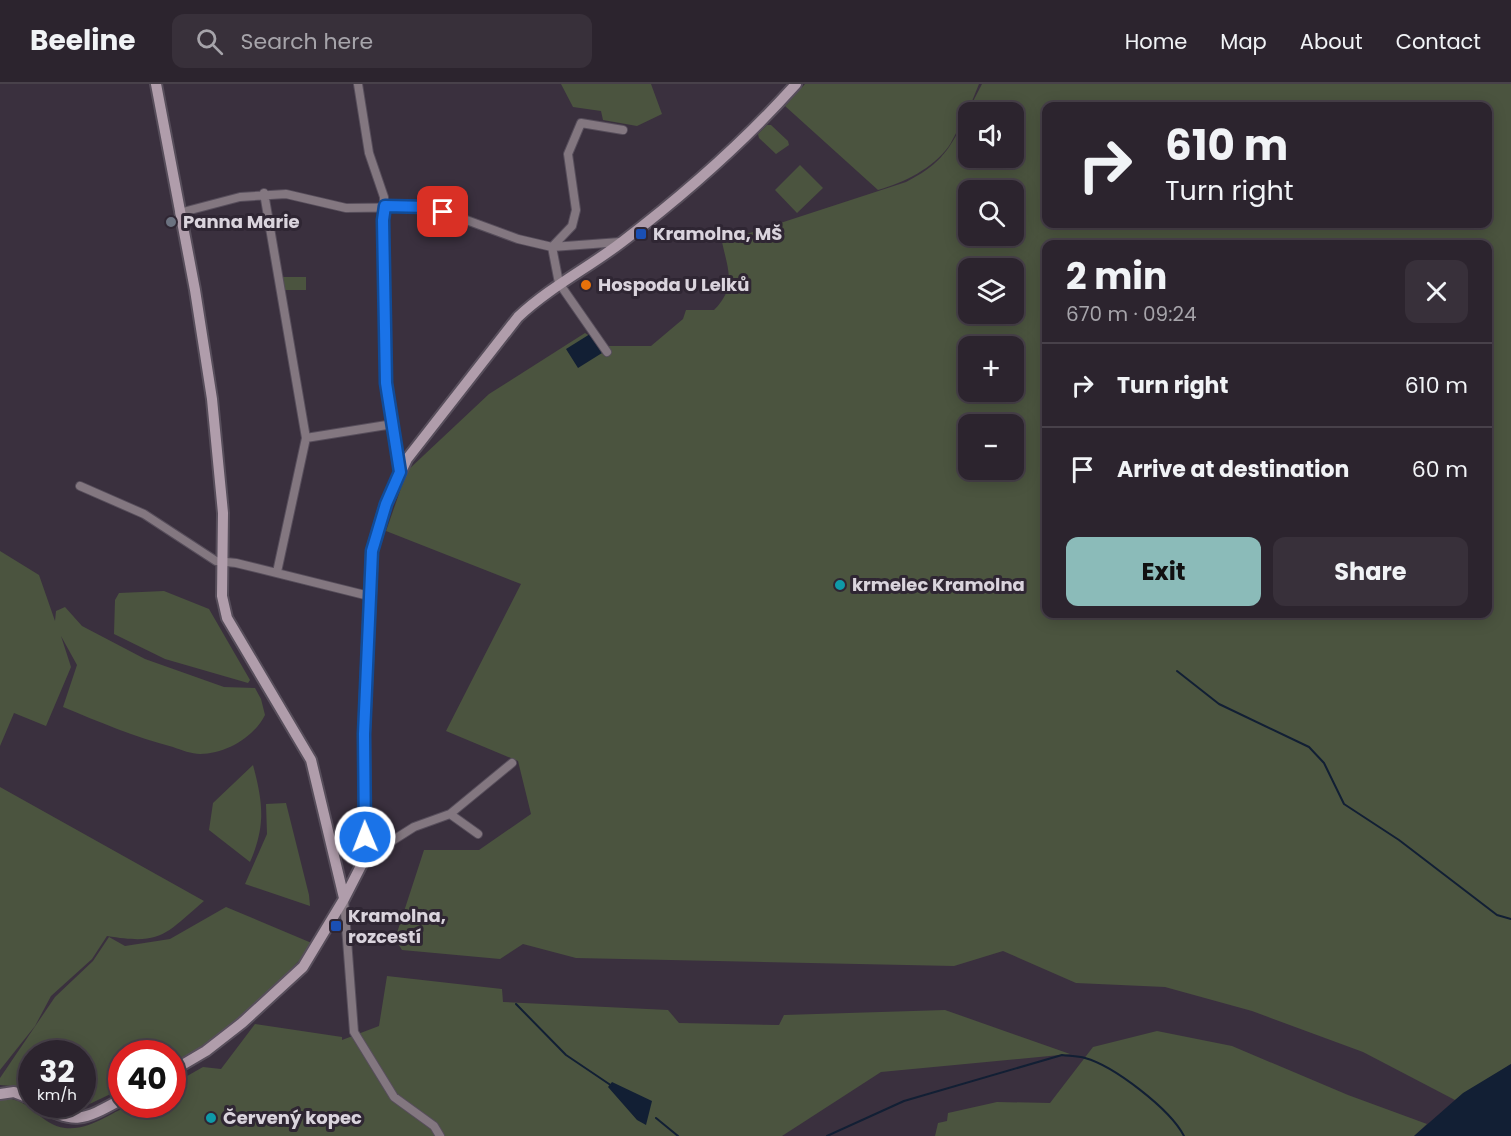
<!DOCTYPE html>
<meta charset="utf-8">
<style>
:root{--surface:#2c242e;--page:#38303a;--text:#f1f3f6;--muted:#a6a4aa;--line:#48414a;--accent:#8bbbb9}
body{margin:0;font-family:Poppins,sans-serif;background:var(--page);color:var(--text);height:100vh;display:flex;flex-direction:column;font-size:22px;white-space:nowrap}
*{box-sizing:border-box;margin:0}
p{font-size:20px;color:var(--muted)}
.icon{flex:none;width:33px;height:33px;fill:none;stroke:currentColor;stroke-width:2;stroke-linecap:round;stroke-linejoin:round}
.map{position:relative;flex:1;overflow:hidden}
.side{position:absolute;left:1042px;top:156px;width:450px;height:378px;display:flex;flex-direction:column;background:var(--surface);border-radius:12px;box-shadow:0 3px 15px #0003,0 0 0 2px var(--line)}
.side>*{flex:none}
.guide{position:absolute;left:1042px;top:18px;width:450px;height:126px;border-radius:12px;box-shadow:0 3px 15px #0003,0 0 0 2px var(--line);background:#2c242e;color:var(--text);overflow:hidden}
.tools{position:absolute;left:958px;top:18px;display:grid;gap:12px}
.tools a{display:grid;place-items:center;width:66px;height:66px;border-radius:12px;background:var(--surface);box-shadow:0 3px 15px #0003,0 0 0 2px var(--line);font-size:30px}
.speed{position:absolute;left:18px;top:956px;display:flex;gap:12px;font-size:30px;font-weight:700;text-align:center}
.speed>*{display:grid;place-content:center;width:78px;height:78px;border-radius:50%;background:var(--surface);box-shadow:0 3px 15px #0003,0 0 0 2px var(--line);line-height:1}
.speed small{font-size:15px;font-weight:400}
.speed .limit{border:9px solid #d22;background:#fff;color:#111}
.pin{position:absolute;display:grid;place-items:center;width:51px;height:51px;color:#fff;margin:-26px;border-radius:12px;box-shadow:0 3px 9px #0006}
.me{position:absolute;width:66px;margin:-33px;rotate:359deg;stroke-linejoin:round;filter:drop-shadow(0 0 4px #0008)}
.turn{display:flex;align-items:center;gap:21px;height:126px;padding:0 24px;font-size:27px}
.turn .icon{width:78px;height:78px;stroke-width:2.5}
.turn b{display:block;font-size:42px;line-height:51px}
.round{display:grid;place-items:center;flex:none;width:63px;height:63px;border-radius:12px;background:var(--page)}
.head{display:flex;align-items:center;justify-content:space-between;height:102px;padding:0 24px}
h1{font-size:36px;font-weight:700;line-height:45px}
.cta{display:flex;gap:12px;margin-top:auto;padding:12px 24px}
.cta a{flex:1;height:69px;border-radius:12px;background:var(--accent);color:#111;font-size:24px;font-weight:700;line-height:69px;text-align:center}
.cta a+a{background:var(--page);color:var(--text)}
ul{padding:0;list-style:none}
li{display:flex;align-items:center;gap:18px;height:84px;padding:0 24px;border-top:2px solid var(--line)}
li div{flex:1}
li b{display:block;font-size:22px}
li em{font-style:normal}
header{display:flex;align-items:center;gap:36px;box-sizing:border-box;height:84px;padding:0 30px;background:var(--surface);border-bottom:2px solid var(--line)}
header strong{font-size:28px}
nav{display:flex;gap:33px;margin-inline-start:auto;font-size:21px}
.search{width:420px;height:54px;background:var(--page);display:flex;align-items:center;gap:15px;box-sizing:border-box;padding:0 21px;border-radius:12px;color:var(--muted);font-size:22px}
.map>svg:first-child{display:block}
</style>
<header>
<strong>Beeline</strong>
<div class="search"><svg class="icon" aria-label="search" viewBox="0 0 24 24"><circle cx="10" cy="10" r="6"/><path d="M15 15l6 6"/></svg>Search here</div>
<nav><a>Home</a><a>Map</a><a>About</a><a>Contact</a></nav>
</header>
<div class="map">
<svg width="1511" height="1052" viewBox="0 0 1511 1052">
<rect width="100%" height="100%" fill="#3a303e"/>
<!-- green -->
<path fill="#4b543f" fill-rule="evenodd" d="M 561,0 L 651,0 L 662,30 L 637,42 L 603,36 L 601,27 L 573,23 Z
M 805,0 L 979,0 L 968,27 L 982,0 L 1511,0 L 1511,980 L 1455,1016 L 1363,968 L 1252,927 L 1165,903 L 1076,899 L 1003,867 L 954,882 L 576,874 L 523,860 L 500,875 L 402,866 L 395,855 L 424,766 L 479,766 L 531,730 L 518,677 L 446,647 L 521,500 L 386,447 L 407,387 L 489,310 L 585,249 L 605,262 L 651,262 L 683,235 L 686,226 L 714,226 C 737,203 728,186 722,158 L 906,98 C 937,82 948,69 963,38 C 958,44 954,54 949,62 C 932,85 905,98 878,106 L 785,22 ZM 1047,22 L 1488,22 L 1488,140 L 1047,140 ZM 969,28 L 1014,28 L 1014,74 L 969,74 ZM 969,106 L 1014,106 L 1014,152 L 969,152 ZM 1047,160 L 1488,160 L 1488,530 L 1047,530 ZM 969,184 L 1014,184 L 1014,230 L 969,230 ZM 969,262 L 1014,262 L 1014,308 L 969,308 ZM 969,340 L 1014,340 L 1014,386 L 969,386 Z
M 767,41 L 771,41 L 788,57 L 789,61 L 776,70 L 759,54 L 758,50 Z
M 800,81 L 823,104 L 797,129 L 775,106 Z
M 283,193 L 306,193 L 306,206 L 283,206 Z
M 0,467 L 39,491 L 55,537 L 56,527 L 65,523 L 82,542 L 145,575 L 224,603 L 255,604 L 261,615 L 265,631 C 254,653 226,670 200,670 C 192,670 181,666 173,663 C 135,653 99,638 63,623 L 77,581 L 61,552 L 71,583 L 46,642 L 14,629 L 0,662 Z
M 164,507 L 209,525 L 250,596 L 248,599 L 165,575 L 114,550 L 115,516 L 119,509 Z
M 253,681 C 263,719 266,741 250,778 L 209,746 L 213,719 Z
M 0,703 L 204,817 C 164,851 162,861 107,852 L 92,875 L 51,912 L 35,942 L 0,986 Z
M 286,719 L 309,811 L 310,822 L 245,800 L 267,750 L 266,720 Z
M 226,823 L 314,860 C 273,907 226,950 173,982 L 172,969 L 122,969 L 121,1005 L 77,1026 L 49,1020 L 82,1020 L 82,969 L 32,969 L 31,1009 L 22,1003 L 0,1001 L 0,994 L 55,913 L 93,877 L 109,853 L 125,862 L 170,855 Z
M 387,892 L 502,905 L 503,918 L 668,926 L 679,939 L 779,941 L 784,931 L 945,926 L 1070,970 L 881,988 L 782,1052 L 0,1052 L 0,1015 C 28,1010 39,1041 65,1044 C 92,1047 112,1026 135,1020 C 146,1017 161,1020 172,1020 L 173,1000 L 203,983 L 221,985 L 255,940 L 342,953 L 342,956 L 379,942 Z
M 1157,947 L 1232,962 L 1348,1011 L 1427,1040 L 1414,1052 L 935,1052 L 938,1039 L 947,1037 L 948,1029 L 997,1018 L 1050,1019 L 1093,963 Z"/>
<!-- water -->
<path fill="#121f34" d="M 590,250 L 602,269 L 578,284 L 566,265 Z
M 1511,980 L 1511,1052 L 1414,1052 L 1463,1009 Z
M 612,998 L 652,1017 L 646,1041 L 637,1036 L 608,1003 Z"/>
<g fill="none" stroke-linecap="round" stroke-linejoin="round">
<!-- stream -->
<path stroke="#121f34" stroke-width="2" d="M 1177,587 L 1219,620 L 1309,663 L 1324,679 L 1344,720 L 1399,756 L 1497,831 L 1511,835
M 516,920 L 566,971 L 612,1002
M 656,1034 L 678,1052
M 827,1052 L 904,1017 L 1062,971 C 1069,972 1078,972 1085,974 C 1114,982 1170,1025 1184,1052"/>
<!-- street casing -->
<g stroke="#574e5b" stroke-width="10">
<path id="street" d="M 358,0 L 369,69 L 384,113 L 385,299 L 400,388
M 264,109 L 306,354 L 277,488
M 179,129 L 240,113 L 286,110 L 346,124 L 431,123 L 518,155 L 552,163 L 620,158
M 607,268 L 559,199 L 552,163 L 572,142 L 576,126 L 568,70 L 581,39 L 623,46
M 306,354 L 393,340
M 80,402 L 144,430 L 216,477 L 236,479 L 369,512
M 450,730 L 478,750
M 365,774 L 414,743 L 450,730 L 512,679
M 344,816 L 354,948 L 394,1013 L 434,1042 L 440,1052"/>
</g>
<!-- secondary casing -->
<g stroke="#574e5b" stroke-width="14">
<path id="secondary" d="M 156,0 L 195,206 L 212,315 L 223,429 L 222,512 L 227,534 L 311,676 L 344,814
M 172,987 L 206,967 L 242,939 L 303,883 L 344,815 L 365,774 L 364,649 L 372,467 L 386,420 L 407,375 L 518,233 C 550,203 588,184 622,158 C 685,110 743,59 796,0
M 0,1010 L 14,1008 L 32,1015
M 39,1020 C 75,1043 87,1034 122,1015"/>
</g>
<!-- street -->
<use href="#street" stroke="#837780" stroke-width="8"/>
<!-- secondary -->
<use href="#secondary" stroke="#b09dab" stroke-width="10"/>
</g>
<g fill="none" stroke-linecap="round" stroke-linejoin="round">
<!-- route casing -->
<g stroke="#114b97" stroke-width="15">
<path id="route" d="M 365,753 L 364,650 L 372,467 L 386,420 L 400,388 L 386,299 L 383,136 L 385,122 L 430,123 L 443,128"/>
</g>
<!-- route -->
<use href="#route" stroke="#1a73e8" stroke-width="10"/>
</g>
<!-- markers -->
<circle fill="#6b7280" stroke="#2f2633" stroke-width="2" cx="171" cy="138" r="6"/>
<g fill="#1a4fb4" stroke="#2f2633" stroke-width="2">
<rect x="635" y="144" width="12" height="12" rx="3"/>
<rect x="330" y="836" width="12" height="12" rx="3"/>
</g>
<circle fill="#e8710a" stroke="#2f2633" stroke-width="2" cx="586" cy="201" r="6"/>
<g fill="#0f9aa8" stroke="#2f2633" stroke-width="2">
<circle cx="840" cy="501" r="6"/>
<circle cx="211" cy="1034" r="6"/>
</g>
<g text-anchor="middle" stroke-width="6" stroke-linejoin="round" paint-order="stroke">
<!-- poi labels -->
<g font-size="18" font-weight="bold" fill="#dad4dd" stroke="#2f2633" text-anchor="start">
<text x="183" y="144">Panna Marie</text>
<text x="653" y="156">Kramolna, MŠ</text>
<text x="598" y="207">Hospoda U Lelků</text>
<text x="852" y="507">krmelec Kramolna</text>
<text x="348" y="838">Kramolna,<tspan x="348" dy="21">rozcestí</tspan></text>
<text x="223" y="1040">Červený kopec</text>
</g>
</g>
</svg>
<div class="tools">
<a><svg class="icon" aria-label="sound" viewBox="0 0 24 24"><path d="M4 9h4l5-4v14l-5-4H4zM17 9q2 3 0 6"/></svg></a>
<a><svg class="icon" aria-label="search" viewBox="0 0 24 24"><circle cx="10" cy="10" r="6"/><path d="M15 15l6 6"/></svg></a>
<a><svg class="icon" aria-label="layers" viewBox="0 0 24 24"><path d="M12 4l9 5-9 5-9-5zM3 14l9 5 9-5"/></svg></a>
<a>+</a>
<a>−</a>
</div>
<div class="speed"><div>32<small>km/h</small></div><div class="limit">40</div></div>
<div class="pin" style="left:443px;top:128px;background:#d93025"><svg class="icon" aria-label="arrive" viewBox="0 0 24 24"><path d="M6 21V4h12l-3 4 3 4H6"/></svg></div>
<svg class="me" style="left:365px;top:753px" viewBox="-20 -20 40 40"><circle r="17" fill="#1a73e8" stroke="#fff" stroke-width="3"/><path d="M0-11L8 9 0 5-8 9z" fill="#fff"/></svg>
<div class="guide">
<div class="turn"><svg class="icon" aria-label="right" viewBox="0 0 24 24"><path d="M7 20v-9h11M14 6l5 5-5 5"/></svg><div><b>610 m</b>Turn right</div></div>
</div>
<section class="side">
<div class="head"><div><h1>2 min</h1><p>670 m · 09:24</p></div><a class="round"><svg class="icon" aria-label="close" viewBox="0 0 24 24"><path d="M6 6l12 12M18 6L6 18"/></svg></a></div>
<ul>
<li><svg class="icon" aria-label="right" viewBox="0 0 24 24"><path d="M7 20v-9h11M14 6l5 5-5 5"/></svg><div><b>Turn right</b></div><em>610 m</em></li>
<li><svg class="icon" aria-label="arrive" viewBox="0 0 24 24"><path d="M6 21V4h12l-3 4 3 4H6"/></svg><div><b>Arrive at destination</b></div><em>60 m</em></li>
</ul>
<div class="cta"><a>Exit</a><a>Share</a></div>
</section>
</div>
